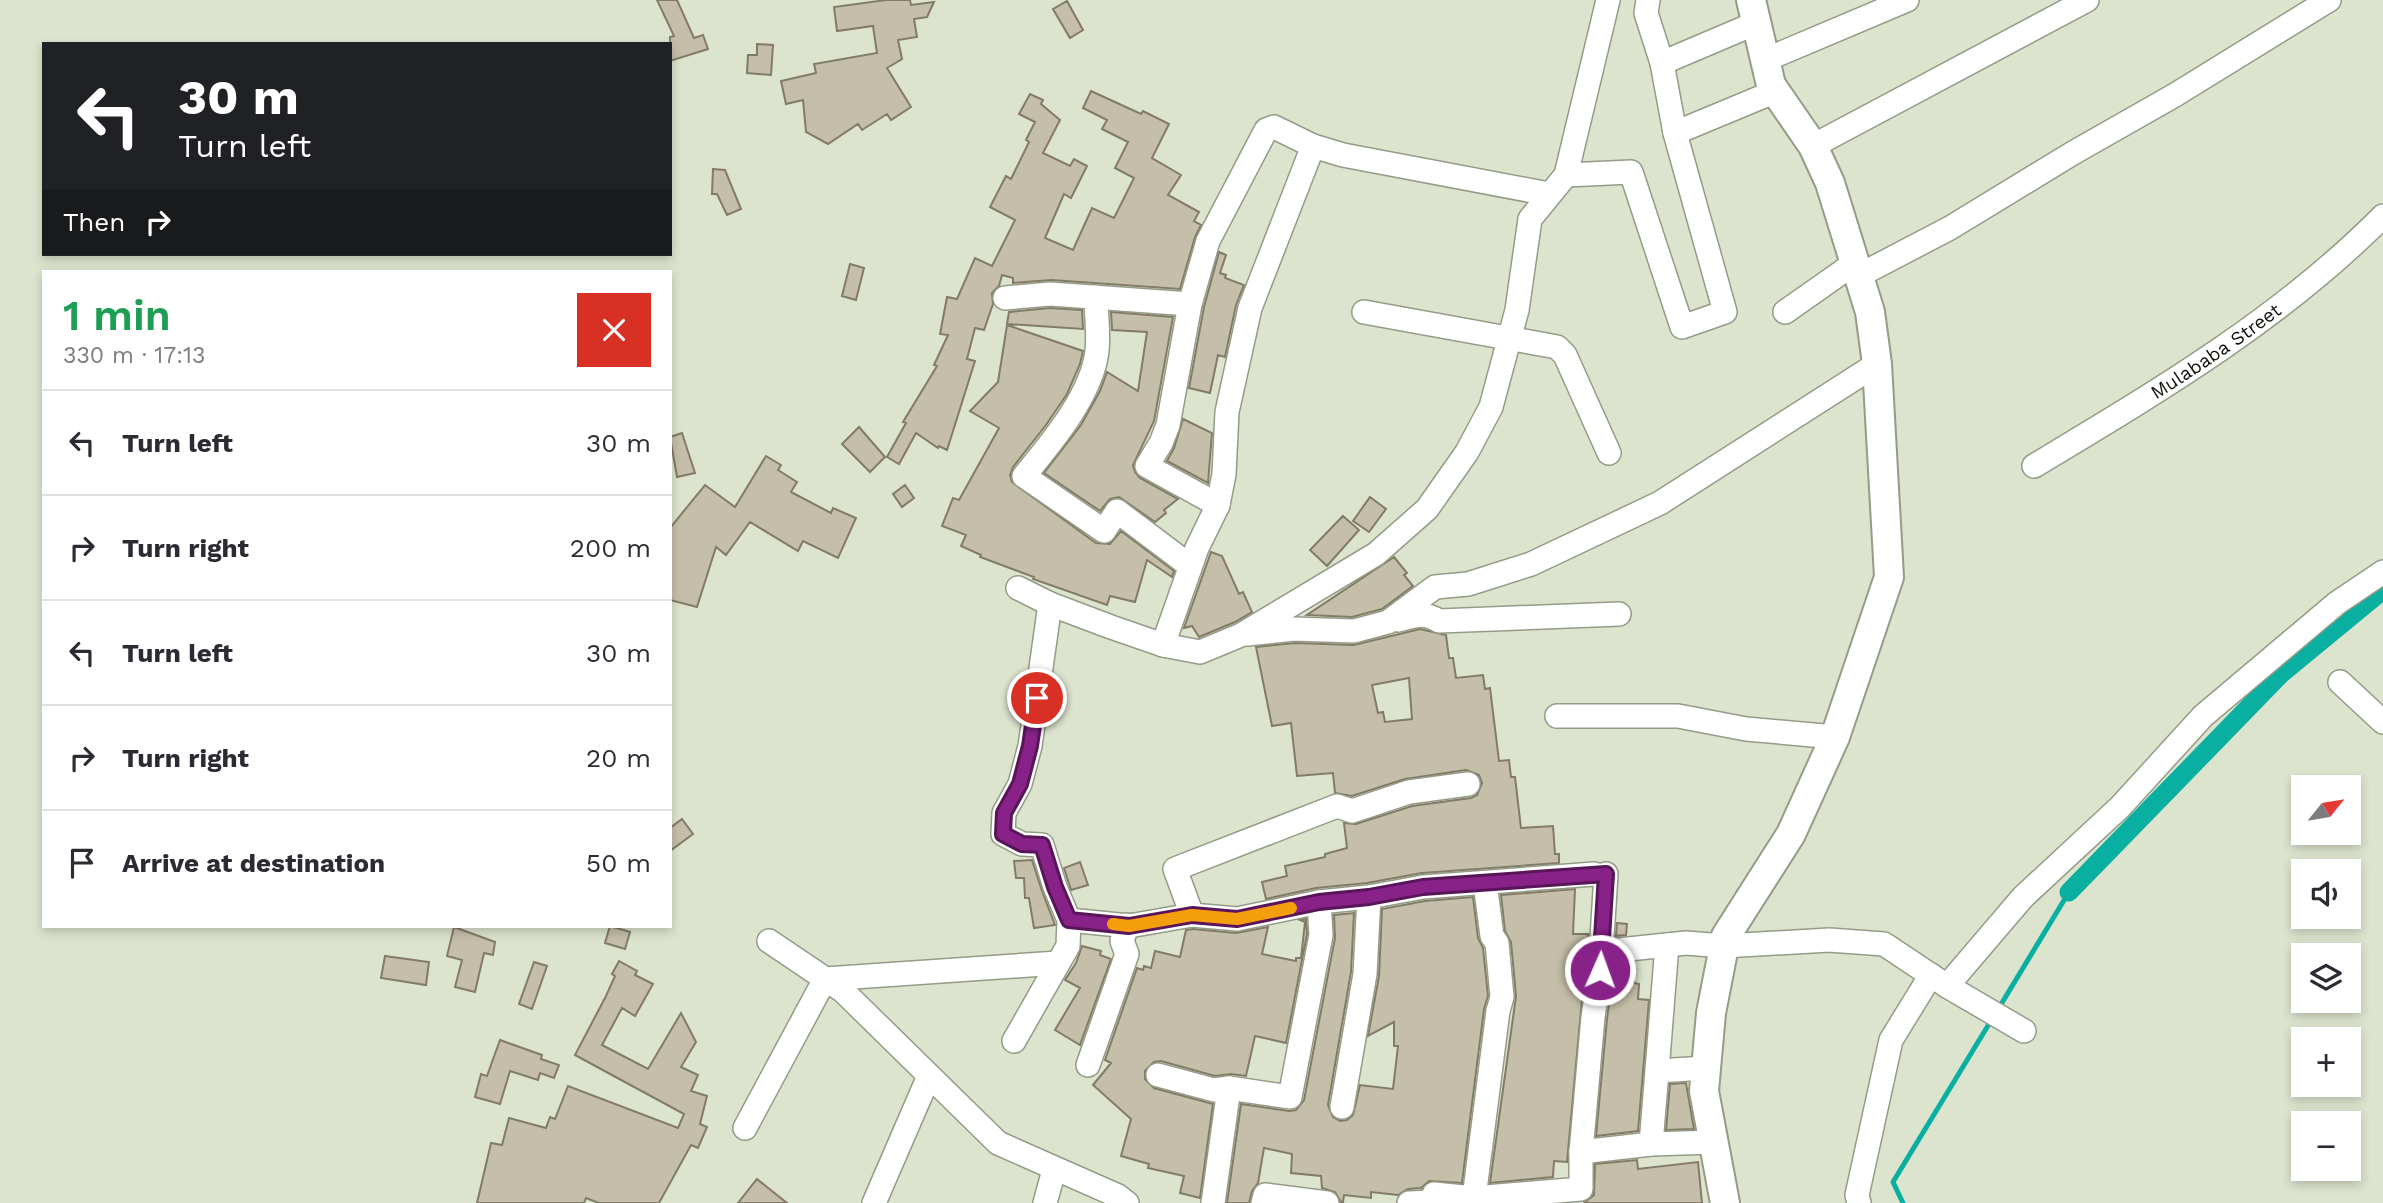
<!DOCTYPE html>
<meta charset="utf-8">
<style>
:root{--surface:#fff;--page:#f7f7f7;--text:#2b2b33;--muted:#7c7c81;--line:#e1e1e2}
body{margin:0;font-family:"Work Sans",sans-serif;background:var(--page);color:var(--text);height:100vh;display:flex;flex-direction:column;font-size:26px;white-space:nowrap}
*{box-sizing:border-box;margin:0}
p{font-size:23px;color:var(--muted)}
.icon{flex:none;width:38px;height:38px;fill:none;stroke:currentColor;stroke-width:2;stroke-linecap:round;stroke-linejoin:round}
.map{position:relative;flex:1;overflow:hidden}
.drawer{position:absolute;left:42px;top:270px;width:630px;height:658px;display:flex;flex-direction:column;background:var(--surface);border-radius:0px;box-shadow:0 4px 10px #0003}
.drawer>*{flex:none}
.top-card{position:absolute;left:42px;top:42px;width:630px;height:214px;border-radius:0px;box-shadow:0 4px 10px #0003;background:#202124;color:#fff;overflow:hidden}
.needle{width:46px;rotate:60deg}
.fabs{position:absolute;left:2291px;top:775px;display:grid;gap:14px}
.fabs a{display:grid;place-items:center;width:70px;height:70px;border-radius:0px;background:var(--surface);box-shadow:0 4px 10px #0003;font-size:35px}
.pin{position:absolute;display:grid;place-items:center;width:60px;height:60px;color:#fff;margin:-30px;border:4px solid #fff;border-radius:50%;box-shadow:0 2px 7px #0007}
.me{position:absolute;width:77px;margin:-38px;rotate:2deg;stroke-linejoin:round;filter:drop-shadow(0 0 5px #0008)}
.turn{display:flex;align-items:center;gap:24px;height:147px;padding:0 21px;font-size:32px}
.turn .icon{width:91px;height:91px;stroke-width:2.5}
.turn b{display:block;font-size:49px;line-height:60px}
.then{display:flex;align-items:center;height:66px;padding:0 21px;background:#0003;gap:14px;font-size:26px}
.round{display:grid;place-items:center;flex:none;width:74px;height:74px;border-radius:0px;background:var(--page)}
.summary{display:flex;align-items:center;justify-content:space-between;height:119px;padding:0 21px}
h1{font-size:42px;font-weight:600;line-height:52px;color:#1e9e55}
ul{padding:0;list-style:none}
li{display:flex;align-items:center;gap:21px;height:105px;padding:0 21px;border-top:2px solid var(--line)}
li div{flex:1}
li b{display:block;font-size:26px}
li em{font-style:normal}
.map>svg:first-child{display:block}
</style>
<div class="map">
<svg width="2383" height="1203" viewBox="0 0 2383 1203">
<rect width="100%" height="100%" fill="#dce4ce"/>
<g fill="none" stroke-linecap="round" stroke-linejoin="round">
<!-- stream -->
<path stroke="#09afa0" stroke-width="5" d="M 1997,1011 L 2069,892
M 1903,1203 L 1893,1182 L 1992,1019"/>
<!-- canal -->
<path stroke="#09afa0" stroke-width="19" d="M 2069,892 L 2281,674 L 2383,590"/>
</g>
<!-- building -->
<path fill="#c5bea8" stroke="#827b67" stroke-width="2" fill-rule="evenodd" d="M 657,0 L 677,0 L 694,38 L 703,35 L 708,49 L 670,61 L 670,37 L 674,36 Z
M 886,0 L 910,0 L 911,5 L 934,2 L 927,17 L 914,19 L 917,37 L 898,40 L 902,59 L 887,68 L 911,107 L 891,120 L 887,114 L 862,130 L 858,124 L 828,144 L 806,132 L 803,100 L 786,104 L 781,81 L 816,73 L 814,64 L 877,53 L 873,26 L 837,31 L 834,7 Z
M 1067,1 L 1083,30 L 1070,38 L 1053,9 Z
M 757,44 L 773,45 L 771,75 L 747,73 L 748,55 L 757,55 Z
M 1091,91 L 1141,114 L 1143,111 L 1169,124 L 1152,158 L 1181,175 L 1168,195 L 1199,212 L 1194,221 L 1201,225 L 1195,237 L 1180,289 L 1051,280 L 1013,283 L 1013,278 L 1002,275 L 999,286 L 992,293 L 993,304 L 984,330 L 975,328 L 967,359 L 975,361 L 947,450 L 939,446 L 938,448 L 916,433 L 899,464 L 887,457 L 906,423 L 903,422 L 937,366 L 934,365 L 948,335 L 940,334 L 947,297 L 957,299 L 975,258 L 992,266 L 1015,220 L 990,207 L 1006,176 L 1011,179 L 1029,142 L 1026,140 L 1035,122 L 1019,114 L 1030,94 L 1043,100 L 1041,104 L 1060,120 L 1043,153 L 1070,166 L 1074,159 L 1087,166 L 1071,198 L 1064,194 L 1045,238 L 1073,250 L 1092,208 L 1114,218 L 1134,178 L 1115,168 L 1128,142 L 1102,129 L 1107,120 L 1083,108 Z
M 713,169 L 725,170 L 741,209 L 727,215 L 717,194 L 712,194 Z
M 1219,252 L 1226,255 L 1220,273 L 1226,275 L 1225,278 L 1244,285 L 1236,305 L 1225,357 L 1218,355 L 1210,393 L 1189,388 L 1204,307 Z
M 850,264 L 864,268 L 856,300 L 842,296 Z
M 1050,308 L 1082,310 L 1083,329 L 1007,324 L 1009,312 Z
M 1111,312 L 1173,317 L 1154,421 L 1133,465 L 1135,472 L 1140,478 L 1178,499 L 1164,510 L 1166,513 L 1155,522 L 1119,497 L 1110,499 L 1100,511 L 1044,473 L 1081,425 L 1100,391 L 1107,372 L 1138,391 L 1147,332 L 1112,330 Z
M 1007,325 L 1083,351 L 1080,364 L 1067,394 L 1046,425 L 1013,467 L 1010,475 L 1012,482 L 1096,543 L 1110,544 L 1121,531 L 1174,571 L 1172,577 L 1147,560 L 1135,602 L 1110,596 L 1107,605 L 1033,579 L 1034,577 L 980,557 L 981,555 L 961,546 L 966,535 L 942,526 L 953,498 L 959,500 L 999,428 L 970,411 L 998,382 Z
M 1183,419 L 1212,433 L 1208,483 L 1167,461 L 1174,448 Z
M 859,427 L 885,457 L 870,472 L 842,444 Z
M 682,433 L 695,473 L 677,477 L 670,437 Z
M 766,456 L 781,465 L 778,470 L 797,482 L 791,492 L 831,513 L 833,508 L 856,518 L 838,558 L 803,541 L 798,551 L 750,522 L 726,555 L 716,547 L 697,607 L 670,600 L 670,528 L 705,485 L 735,507 Z
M 905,485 L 914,498 L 902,507 L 893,494 Z
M 1370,497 L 1386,509 L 1369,532 L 1353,521 Z
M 1343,516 L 1359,530 L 1327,566 L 1310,550 Z
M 1211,552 L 1222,556 L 1239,594 L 1243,592 L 1252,612 L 1235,622 L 1199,637 L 1192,626 L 1184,628 Z
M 1394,557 L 1407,573 L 1404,575 L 1413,586 L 1382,609 L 1352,617 L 1307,615 Z
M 1420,629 L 1446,635 L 1449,658 L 1453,658 L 1456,678 L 1483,675 L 1485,689 L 1490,688 L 1499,761 L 1509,760 L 1511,777 L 1515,777 L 1521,828 L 1553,826 L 1555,854 L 1559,854 L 1559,863 L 1422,873 L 1367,883 L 1316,888 L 1266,899 L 1262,882 L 1287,876 L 1285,866 L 1325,857 L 1325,854 L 1347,848 L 1344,823 L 1356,824 L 1412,806 L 1471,798 L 1477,795 L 1482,783 L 1479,775 L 1466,770 L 1405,779 L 1352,796 L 1335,793 L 1333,773 L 1297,776 L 1291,723 L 1272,726 L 1256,647 L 1295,643 L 1354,645 ZM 1409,678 L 1412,719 L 1385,722 L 1383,712 L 1378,713 L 1372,685 Z
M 682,819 L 693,834 L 670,851 L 670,828 Z
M 1032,860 L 1042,891 L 1055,925 L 1034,928 L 1029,898 L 1025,898 L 1024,878 L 1016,878 L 1014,861 Z
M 1080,862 L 1088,885 L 1071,890 L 1064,868 Z
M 1575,889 L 1573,934 L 1588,934 L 1567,1162 L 1554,1161 L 1553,1177 L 1490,1183 L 1516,996 L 1511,942 L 1505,931 L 1501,895 Z
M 1473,897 L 1478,938 L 1483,948 L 1488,996 L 1484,1009 L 1462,1183 L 1429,1181 L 1421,1188 L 1408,1189 L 1398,1195 L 1371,1192 L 1371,1198 L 1344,1195 L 1343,1202 L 1341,1202 L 1335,1192 L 1322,1188 L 1321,1176 L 1291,1173 L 1292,1154 L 1264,1148 L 1258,1183 L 1252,1191 L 1249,1203 L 1227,1203 L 1241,1104 L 1289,1111 L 1296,1110 L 1304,1100 L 1335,938 L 1334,915 L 1354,913 L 1351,972 L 1328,1105 L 1333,1117 L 1340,1121 L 1347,1120 L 1353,1115 L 1360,1085 L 1393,1089 L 1398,1046 L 1394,1046 L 1394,1022 L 1368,1036 L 1379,976 L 1382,909 L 1425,901 Z
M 1306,919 L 1307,934 L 1286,1043 L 1255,1036 L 1246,1076 L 1231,1074 L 1215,1076 L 1161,1061 L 1154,1062 L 1145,1071 L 1145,1079 L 1154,1088 L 1213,1104 L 1200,1198 L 1180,1193 L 1184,1176 L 1148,1168 L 1149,1164 L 1121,1156 L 1131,1119 L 1093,1085 L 1111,1063 L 1105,1060 L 1137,968 L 1143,970 L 1144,966 L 1151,968 L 1155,951 L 1180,957 L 1186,930 L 1193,929 L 1236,933 L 1268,927 L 1262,954 L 1296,961 L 1296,958 L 1301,958 L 1305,922 L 1300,920 Z
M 1617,923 L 1627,924 L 1626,935 L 1616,936 Z
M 610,926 L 630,932 L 625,949 L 605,943 Z
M 454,927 L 495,942 L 493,955 L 484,953 L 475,992 L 455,987 L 462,960 L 447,956 Z
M 1082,946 L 1101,951 L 1100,955 L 1111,959 L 1080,1045 L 1055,1030 L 1080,988 L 1065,980 L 1076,963 Z
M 385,956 L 429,962 L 426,985 L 381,978 Z
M 619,961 L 637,971 L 635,975 L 653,984 L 635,1016 L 622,1008 L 602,1045 L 648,1069 L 681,1013 L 696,1042 L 681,1067 L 698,1075 L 691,1091 L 707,1096 L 700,1124 L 707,1127 L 698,1148 L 691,1145 L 659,1203 L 599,1203 L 586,1198 L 584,1203 L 477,1203 L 491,1143 L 502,1145 L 509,1118 L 546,1128 L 550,1117 L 555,1119 L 568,1086 L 678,1128 L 684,1114 L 575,1055 L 606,996 L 615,976 L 612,974 Z
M 534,962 L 547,966 L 532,1009 L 519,1004 Z
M 1628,963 L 1627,975 L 1634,975 L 1634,983 L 1639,984 L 1638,999 L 1649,1000 L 1638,1131 L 1596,1136 L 1607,1019 L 1614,965 Z
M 500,1040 L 542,1055 L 541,1059 L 559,1065 L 554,1078 L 540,1073 L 538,1080 L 510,1071 L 500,1104 L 475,1097 L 481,1074 L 487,1076 Z
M 1686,1083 L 1694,1129 L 1666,1130 L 1670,1084 Z
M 1637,1160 L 1638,1169 L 1698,1162 L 1702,1203 L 1584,1203 L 1594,1195 L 1595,1164 Z
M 757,1179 L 787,1203 L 738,1203 Z"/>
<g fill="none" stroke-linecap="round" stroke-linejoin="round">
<!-- minor casing -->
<g stroke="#949b86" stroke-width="26">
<g id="minor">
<path d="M 1648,0 L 1646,13 L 1662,63 L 1675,133"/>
<path d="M 1765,60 L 1907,0"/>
<path d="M 1662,63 L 1756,23"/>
<path d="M 1813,146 L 2087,0"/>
<path d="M 1566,175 L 1631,172 L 1682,327 L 1725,312 L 1675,133 L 1776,91"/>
<path d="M 1860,275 L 1950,228 L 2073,153 L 2175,95 L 2329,0"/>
<path d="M 1096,297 C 1096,315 1099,334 1097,351 C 1092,395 1051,443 1024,476 L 1104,531 L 1117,511 L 1190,566"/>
<path d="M 1005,298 L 1050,294 L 1190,304"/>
<path d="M 1364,312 L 1557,347 L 1565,355 L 1609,453"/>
<path d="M 1785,312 L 1856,262"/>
<path id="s1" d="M 2034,466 C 2157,392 2281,319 2383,216"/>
<path d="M 1218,505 L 1147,466 L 1161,443 L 1168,425 L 1190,304 L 1208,241 L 1266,130 L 1274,127 L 1313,146 L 1343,155 L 1549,194"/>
<path d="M 1018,588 L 1050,604 L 1111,627 L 1163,645 L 1200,652 L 1241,635 L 1376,554 L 1427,509 L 1467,452 L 1491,407 L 1517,310 L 1530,219 L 1566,175 L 1608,0"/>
<path d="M 1398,620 C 1414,616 1424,611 1439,621 L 1619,614"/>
<path d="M 1248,634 L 1294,629 L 1354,631 L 1388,622 L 1435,587 L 1468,584 L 1531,564 L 1660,503 L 1877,364"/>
<path d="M 1163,645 L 1197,548 L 1218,505 L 1224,474 L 1227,412 L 1250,308 L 1313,146"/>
<path d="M 2340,682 L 2383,722"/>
<path d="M 1557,716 L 1678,716 L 1746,729 L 1835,737"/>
<path d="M 1192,915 L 1175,869 L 1337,806 L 1352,811 L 1409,792 L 1468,784"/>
<path d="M 1069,920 L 1129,926 L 1192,915 L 1237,919 L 1319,902 L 1369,897 L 1423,887 L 1594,874 L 1601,876 L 1606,874 L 1600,970 L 1593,1017 L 1581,1152 L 1581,1189 L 1474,1198 L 1498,1011 L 1502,997 L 1497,943 L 1492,936 L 1485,883"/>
<path d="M 769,941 L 843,991 L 998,1143 L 1118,1196 L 1127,1203"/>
<path d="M 1667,945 L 1657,1071 L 1706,1068"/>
<path d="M 1600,952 L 1686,943 L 1724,946 L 1829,940 L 1884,944 L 1947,986 L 2024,1031"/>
<path d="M 1947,986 L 2023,897 L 2120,807 L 2203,716 L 2337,603 L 2383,572"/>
<path d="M 1014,1041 L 1068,946 L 1069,920 L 1055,887 L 1042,845 L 1022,844 L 1003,834 L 1004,813 L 1020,784 L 1030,746 L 1050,604"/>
<path d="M 1088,1065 L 1127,954 L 1122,941 L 1127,925"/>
<path d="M 1657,1071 L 1651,1144 L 1714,1142"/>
<path d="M 1158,1075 L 1214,1090 L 1229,1088 L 1290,1097 L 1321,935 L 1319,902"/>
<path d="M 1342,1107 L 1365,974 L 1369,897"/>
<path d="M 745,1128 L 825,979 L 1058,963"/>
<path d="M 1581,1152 L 1651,1144"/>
<path d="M 874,1203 L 929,1076"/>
<path d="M 1045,1203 L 1054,1170"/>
<path d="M 1213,1203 L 1229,1088"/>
<path d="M 1263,1203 L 1265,1195 L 1327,1203"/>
<path d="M 1409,1203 L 1432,1202 L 1434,1194 L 1474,1198"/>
<path d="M 1859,1203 L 1857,1195 L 1891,1040 L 1931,975"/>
</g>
</g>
<!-- tertiary casing -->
<g stroke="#949b86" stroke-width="32">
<path id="tertiary" d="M 1725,1203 L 1704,1091 L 1711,1013 L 1726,936 L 1791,834 L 1835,737 L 1889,577 L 1877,364 L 1870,312 L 1830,183 L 1813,146 L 1771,85 L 1751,0"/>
</g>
<!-- minor -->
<use href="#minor" stroke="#fff" stroke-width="23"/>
<!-- tertiary -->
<use href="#tertiary" stroke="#fff" stroke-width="28"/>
</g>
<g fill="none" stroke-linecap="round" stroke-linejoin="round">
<!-- route casing -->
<g stroke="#581659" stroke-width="18">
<path id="route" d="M 1037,698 L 1030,746 L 1020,784 L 1004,813 L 1003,834 L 1022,844 L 1042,845 L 1055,887 L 1069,920 L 1129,926 L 1192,915 L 1237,919 L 1319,902 L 1369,897 L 1423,887 L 1606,874 L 1600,970"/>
</g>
<!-- route -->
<use href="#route" stroke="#882289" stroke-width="12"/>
<!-- slow -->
<path stroke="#f59e0b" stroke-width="12" d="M 1113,924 L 1129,926 L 1192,915 L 1237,919 L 1291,908"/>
</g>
<g text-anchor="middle" stroke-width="7" stroke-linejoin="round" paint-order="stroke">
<!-- street labels -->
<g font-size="19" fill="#0f110a" stroke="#dce4ce">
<text dy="7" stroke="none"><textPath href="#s1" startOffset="215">Mulababa Street</textPath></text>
</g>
</g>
</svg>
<div class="fabs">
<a><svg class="needle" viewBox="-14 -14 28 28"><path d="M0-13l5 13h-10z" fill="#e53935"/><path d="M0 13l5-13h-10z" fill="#7c7c81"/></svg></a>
<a><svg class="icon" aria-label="sound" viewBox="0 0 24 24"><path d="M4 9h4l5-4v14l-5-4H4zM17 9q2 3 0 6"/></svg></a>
<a><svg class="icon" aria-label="layers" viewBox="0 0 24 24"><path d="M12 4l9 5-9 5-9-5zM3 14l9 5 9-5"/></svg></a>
<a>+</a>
<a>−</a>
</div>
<div class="pin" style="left:1037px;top:698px;background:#d93025"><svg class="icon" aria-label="arrive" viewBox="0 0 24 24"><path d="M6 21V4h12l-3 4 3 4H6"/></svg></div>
<svg class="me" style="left:1600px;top:970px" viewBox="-20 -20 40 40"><circle r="17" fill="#882289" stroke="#fff" stroke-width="3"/><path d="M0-11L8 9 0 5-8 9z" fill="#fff"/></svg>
<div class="top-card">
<div class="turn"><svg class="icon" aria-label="left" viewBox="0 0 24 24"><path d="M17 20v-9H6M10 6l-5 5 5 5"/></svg><div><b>30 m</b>Turn left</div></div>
<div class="then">Then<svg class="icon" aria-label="right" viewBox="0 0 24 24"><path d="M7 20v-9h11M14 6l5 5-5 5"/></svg></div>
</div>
<section class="drawer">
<div class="summary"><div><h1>1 min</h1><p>330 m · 17:13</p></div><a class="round" style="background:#d93025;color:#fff"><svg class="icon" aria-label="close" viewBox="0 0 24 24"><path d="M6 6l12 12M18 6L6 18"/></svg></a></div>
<ul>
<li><svg class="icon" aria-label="left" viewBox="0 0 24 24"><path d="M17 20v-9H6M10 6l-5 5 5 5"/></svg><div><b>Turn left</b></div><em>30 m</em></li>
<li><svg class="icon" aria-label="right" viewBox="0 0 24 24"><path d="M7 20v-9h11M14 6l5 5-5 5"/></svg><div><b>Turn right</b></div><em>200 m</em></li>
<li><svg class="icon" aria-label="left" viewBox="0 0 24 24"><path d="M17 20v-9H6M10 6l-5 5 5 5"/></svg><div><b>Turn left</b></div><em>30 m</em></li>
<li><svg class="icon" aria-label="right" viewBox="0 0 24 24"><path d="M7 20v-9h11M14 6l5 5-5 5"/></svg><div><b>Turn right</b></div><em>20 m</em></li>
<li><svg class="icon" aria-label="arrive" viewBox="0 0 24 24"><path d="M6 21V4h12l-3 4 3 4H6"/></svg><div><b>Arrive at destination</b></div><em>50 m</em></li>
</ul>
</section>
</div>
